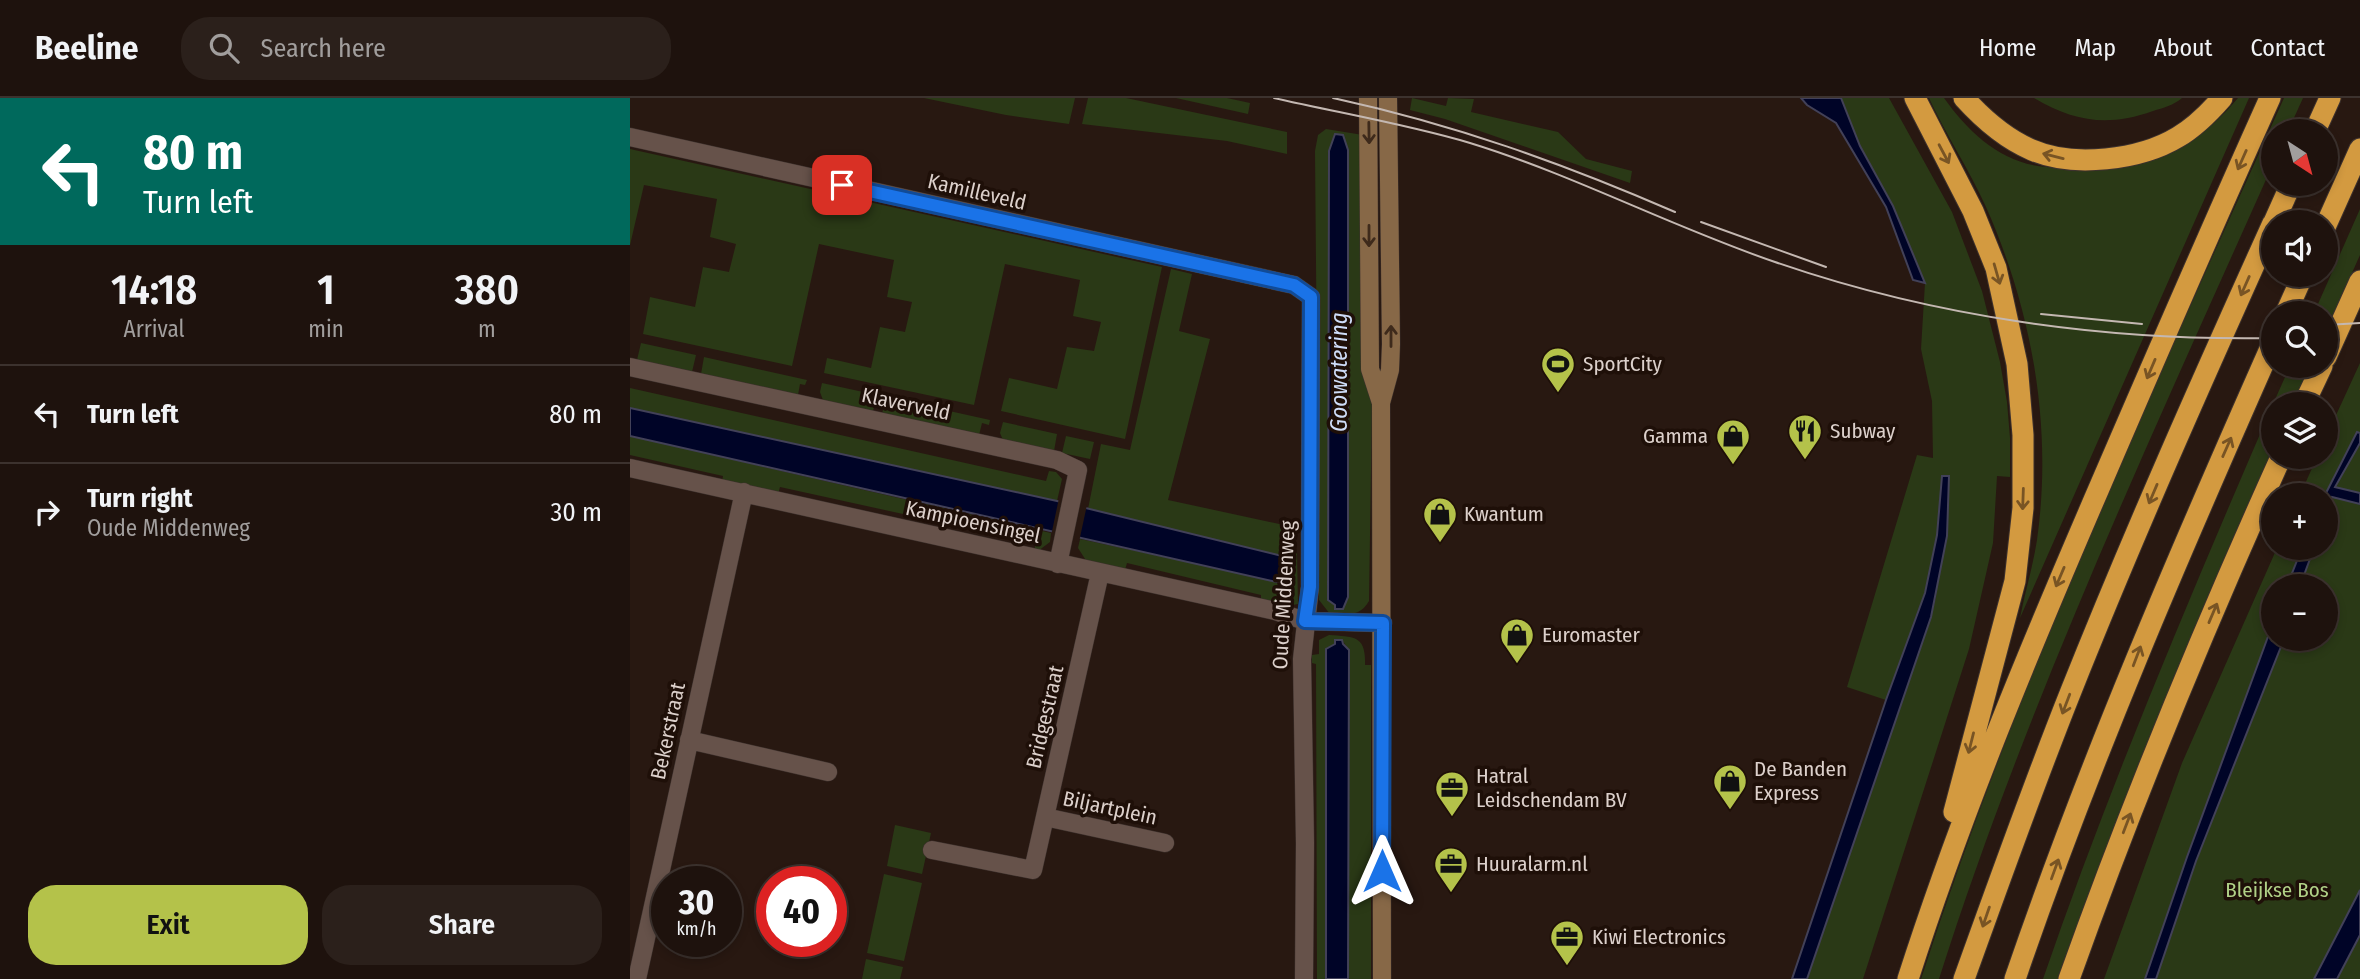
<!DOCTYPE html>
<meta charset="utf-8">
<style>
:root{--surface:#1e120d;--page:#2b201b;--text:#f1f3f6;--muted:#a19e9d;--line:#3c322e;--accent:#b4c24a}
body{margin:0;font-family:"Fira Sans Condensed",sans-serif;background:var(--page);color:var(--text);height:100vh;display:flex;flex-direction:column;font-size:26px;white-space:nowrap}
*{box-sizing:border-box;margin:0}
p{font-size:23px;color:var(--muted)}
.icon{flex:none;width:38px;height:38px;fill:none;stroke:currentColor;stroke-width:2;stroke-linecap:round;stroke-linejoin:round}
.map{position:relative;flex:1;overflow:hidden}
.sheet{display:flex;flex-direction:column;background:var(--surface);width:630px}
.sheet>*{flex:none}
.hud{background:#00695c;color:#fff;overflow:hidden}
.needle{width:46px;rotate:144deg}
.controls{position:absolute;left:1631px;top:21px;display:grid;gap:14px}
.controls a{display:grid;place-items:center;width:77px;height:77px;border-radius:50%;background:var(--surface);box-shadow:0 4px 10px #0003,0 0 0 2px var(--line);font-size:35px}
.speed{position:absolute;left:21px;top:768px;display:flex;gap:14px;font-size:35px;font-weight:700;text-align:center}
.speed>*{display:grid;place-content:center;width:91px;height:91px;border-radius:50%;background:var(--surface);box-shadow:0 4px 10px #0003,0 0 0 2px var(--line);line-height:1}
.speed small{font-size:18px;font-weight:400}
.speed .limit{border:10px solid #d22;background:#fff;color:#111}
.pin{position:absolute;display:grid;place-items:center;width:60px;height:60px;color:#fff;margin:-30px;border-radius:14px;box-shadow:0 4px 10px #0006}
.me{position:absolute;width:77px;margin:-38px;rotate:0deg;stroke-linejoin:round;filter:drop-shadow(0 0 5px #0008)}
.turn{display:flex;align-items:center;gap:24px;height:147px;padding:0 28px;font-size:32px}
.turn .icon{width:91px;height:91px;stroke-width:2.5}
.turn b{display:block;font-size:49px;line-height:60px}
.eta{display:flex;justify-content:space-evenly;align-items:center;height:119px;text-align:center}
.eta b{font-size:42px;font-weight:600;line-height:49px}
.action{display:flex;gap:14px;margin-top:auto;padding:14px 28px}
.action a{flex:1;height:80px;border-radius:28px;background:var(--accent);color:#111;font-size:28px;font-weight:600;line-height:80px;text-align:center}
.action a+a{background:var(--page);color:var(--text)}
ul{padding:0;list-style:none}
li{display:flex;align-items:center;gap:21px;height:98px;padding:0 28px;border-top:2px solid var(--line)}
li div{flex:1}
li b{display:block;font-size:26px}
li em{font-style:normal}
header{display:flex;align-items:center;gap:42px;box-sizing:border-box;height:98px;padding:0 35px;background:var(--surface);border-bottom:2px solid var(--line)}
header strong{font-size:33px}
nav{display:flex;gap:38px;margin-inline-start:auto;font-size:24px}
.search{width:490px;height:63px;background:var(--page);display:flex;align-items:center;gap:18px;box-sizing:border-box;padding:0 24px;border-radius:28px;color:var(--muted);font-size:26px}
main{display:flex;flex:1;min-height:0}
.map>svg:first-child{display:block}
</style>
<header>
<strong>Beeline</strong>
<div class="search"><svg class="icon" aria-label="search" viewBox="0 0 24 24"><circle cx="10" cy="10" r="6"/><path d="M15 15l6 6"/></svg>Search here</div>
<nav><a>Home</a><a>Map</a><a>About</a><a>Contact</a></nav>
</header>
<main>
<section class="sheet">
<div class="hud">
<div class="turn"><svg class="icon" aria-label="left" viewBox="0 0 24 24"><path d="M17 20v-9H6M10 6l-5 5 5 5"/></svg><div><b>80 m</b>Turn left</div></div>
</div>
<div class="eta">
<div><b>14:18</b><p>Arrival</p></div>
<div><b>1</b><p>min</p></div>
<div><b>380</b><p>m</p></div>
</div>
<ul>
<li><svg class="icon" aria-label="left" viewBox="0 0 24 24"><path d="M17 20v-9H6M10 6l-5 5 5 5"/></svg><div><b>Turn left</b></div><em>80 m</em></li>
<li><svg class="icon" aria-label="right" viewBox="0 0 24 24"><path d="M7 20v-9h11M14 6l5 5-5 5"/></svg><div><b>Turn right</b><p>Oude Middenweg</p></div><em>30 m</em></li>
</ul>
<div class="action"><a>Exit</a><a>Share</a></div>
</section>
<div class="map">
<svg width="1730" height="881" viewBox="0 0 1730 881">
<rect width="100%" height="100%" fill="#281811"/>
<!-- green -->
<path fill="#2a3916" fill-rule="evenodd" d="M 294,0 L 445,0 L 439,26 L 376,17 Z
M 458,0 L 496,0 L 657,34 L 657,56 L 597,43 L 452,26 Z
M 546,0 L 597,0 L 620,5 L 618,16 Z
M 782,0 L 816,8 L 818,0 L 844,1 L 841,14 L 928,34 L 956,61 L 1002,73 L 1000,85 L 815,21 L 780,12 Z
M 1211,0 L 1259,0 L 1322,114 L 1352,193 L 1370,264 L 1377,304 L 1380,340 L 1380,379 L 1367,378 L 1363,445 L 1339,551 L 1233,881 L 1177,881 L 1301,519 L 1306,499 L 1313,378 L 1307,437 L 1295,495 L 1256,602 L 1217,589 L 1287,357 L 1303,360 L 1302,303 L 1291,251 L 1295,185 L 1263,108 L 1230,48 Z
M 1299,0 L 1314,0 C 1339,35 1372,66 1417,69 C 1424,70 1431,68 1438,69 C 1455,70 1470,72 1486,70 C 1536,66 1577,37 1608,0 L 1619,0 L 1390,520 C 1395,494 1403,468 1407,442 C 1423,328 1402,213 1356,109 C 1339,71 1316,37 1299,0 Z
M 1404,0 L 1552,0 C 1544,7 1533,10 1523,13 C 1478,29 1445,24 1404,0 Z
M 1654,0 L 1673,0 L 1658,33 L 1643,33 L 1643,66 C 1524,333 1398,601 1309,881 L 1291,881 C 1389,578 1524,289 1654,0 Z
M 696,31 L 733,37 L 742,306 L 739,503 C 730,519 717,517 700,516 L 689,502 L 685,53 L 688,37 ZM 713,37 L 718,52 L 718,499 L 713,507 L 705,507 L 698,501 L 699,53 L 702,46 Z
M 0,51 L 532,169 L 495,341 L 371,313 L 379,280 L 427,291 L 437,249 L 464,253 L 471,224 L 443,218 L 450,182 L 375,166 L 344,307 L 194,275 L 197,260 L 241,270 L 250,229 L 275,234 L 282,204 L 257,199 L 264,162 L 189,146 L 162,268 L 13,236 L 20,199 L 65,209 L 73,169 L 99,174 L 106,146 L 80,139 L 87,101 L 14,87 L 0,147 Z
M 1730,111 L 1730,157 L 1696,233 L 1696,215 L 1684,215 Z
M 541,171 L 562,176 L 549,233 L 580,241 L 538,402 L 654,427 L 657,455 L 667,455 L 668,506 L 657,508 L 631,503 L 631,497 L 497,465 L 495,472 L 457,464 L 448,450 L 450,441 L 651,484 L 656,468 L 656,459 L 458,411 L 471,346 L 500,352 Z
M 11,245 L 66,257 L 62,274 L 7,262 Z
M 74,259 L 177,282 L 175,287 L 170,286 L 168,297 L 71,276 Z
M 1730,265 L 1730,335 L 1727,334 L 1695,397 L 1670,397 L 1687,359 L 1696,359 L 1696,339 Z
M 1660,268 L 1680,268 L 1663,306 L 1643,306 Z
M 192,285 L 247,297 L 243,313 L 193,302 L 190,294 Z
M 0,290 L 416,383 L 419,373 L 426,374 L 432,381 L 427,403 L 0,310 Z
M 256,299 L 360,322 L 359,327 L 352,325 L 349,337 L 252,316 Z
M 1643,306 L 1643,350 C 1565,524 1492,701 1428,881 L 1413,881 C 1480,686 1561,496 1643,306 Z
M 373,324 L 427,336 L 424,353 L 373,342 L 370,335 Z
M 0,338 L 421,435 L 420,444 L 408,453 L 405,452 L 405,445 L 150,389 L 148,396 L 92,384 L 93,378 L 0,357 Z
M 436,338 L 464,344 L 460,361 L 432,355 Z
M 1730,345 L 1730,881 L 1526,881 L 1566,763 L 1653,541 L 1696,541 L 1696,488 L 1670,488 L 1684,450 L 1696,450 C 1696,427 1693,407 1711,391 L 1705,389 Z
M 1647,450 L 1672,450 L 1657,488 L 1643,488 L 1643,525 L 1557,759 L 1515,881 L 1474,881 L 1552,665 Z
M 699,537 C 724,539 736,537 735,567 L 741,567 L 741,881 L 718,881 L 719,552 L 712,542 L 706,542 L 705,546 L 696,551 L 696,881 L 687,881 L 686,566 L 682,565 L 682,557 L 689,556 L 689,542 Z
M 265,727 L 301,735 L 292,776 L 257,768 Z
M 254,776 L 292,785 L 274,863 L 237,855 Z
M 236,861 L 273,869 L 270,881 L 232,881 Z"/>
<!-- water -->
<path fill="#000427" stroke="#424158" stroke-width="2" d="M 1171,0 L 1211,0 L 1230,48 L 1263,108 L 1295,185 L 1283,182 L 1256,109 L 1206,25 L 1177,7 Z
M 705,36 L 713,37 L 718,52 L 718,499 L 713,511 L 705,511 L 705,507 L 698,502 L 699,53 Z
M 0,310 L 427,403 L 656,459 L 661,464 L 661,468 L 656,469 L 651,485 L 0,338 Z
M 1727,334 L 1730,335 L 1730,345 L 1705,389 L 1730,395 L 1730,406 L 1702,399 L 1696,416 L 1695,397 Z
M 1312,378 L 1319,378 L 1317,438 L 1301,519 L 1177,881 L 1162,881 L 1256,602 L 1295,495 L 1307,437 Z
M 1672,450 L 1684,450 L 1670,488 L 1657,488 Z
M 1643,525 L 1643,541 L 1654,541 L 1566,763 L 1526,881 L 1515,881 L 1557,759 Z
M 705,542 L 712,542 L 713,546 L 719,552 L 718,881 L 696,881 L 696,551 L 705,546 Z
M 1730,792 L 1730,837 L 1707,881 L 1684,881 Z"/>
<!-- pier -->
<path fill="#281811" d="M 429,400 L 457,407 L 449,444 L 421,438 Z"/>
<g fill="none" stroke-linecap="round" stroke-linejoin="round">
<!-- street casing -->
<g stroke="#3d312d" stroke-width="19">
<path id="street" d="M 0,39 L 664,187 L 681,199 L 680,489 L 672,561 L 675,745 L 674,881
M 0,269 L 427,362 L 448,372 L 428,466
M 0,370 L 645,513 L 675,523 L 753,525
M 59,642 L 198,674
M 415,719 L 535,745
M 302,752 L 403,772 L 470,475
M 7,881 L 114,394"/>
</g>
<!-- secondary casing -->
<g stroke="#3d312d" stroke-width="19">
<path id="secondary" d="M 738,0 L 740,271 L 751,305
M 752,881 L 751,305 L 760,272 L 761,246 L 758,0"/>
</g>
<!-- highway casing -->
<g stroke="#3d312d" stroke-width="23">
<path id="highway" d="M 1285,0 L 1343,113 L 1366,170 L 1387,266 L 1393,337 L 1393,410 L 1385,483 L 1324,714
M 1334,0 C 1353,21 1376,41 1402,52 C 1443,70 1510,62 1548,39 C 1565,29 1579,15 1592,0
M 1685,33 L 1700,0
M 1644,124 L 1661,86
M 1696,127 L 1730,51
M 1656,215 L 1673,177
M 1696,259 L 1730,183
M 1674,306 L 1692,268
M 1278,881 C 1332,713 1400,550 1470,388 C 1526,258 1582,129 1640,0
M 1334,881 C 1369,784 1403,688 1441,593 C 1504,435 1573,280 1643,125
M 1385,881 C 1459,664 1550,454 1643,244
M 1439,881 C 1502,704 1574,530 1651,359"/>
</g>
<!-- street -->
<use href="#street" stroke="#66524a" stroke-width="18"/>
<!-- secondary -->
<use href="#secondary" stroke="#876847" stroke-width="18"/>
<!-- highway -->
<use href="#highway" stroke="#d39a40" stroke-width="21"/>
<!-- tram -->
<path stroke="#c4b8b2" stroke-width="2" d="M 644,0 C 709,15 776,26 840,45 C 944,77 1042,129 1145,164 C 1304,219 1475,243 1643,240
M 703,0 C 823,26 932,65 1045,114
M 1071,124 L 1196,169
M 1411,216 L 1512,226
M 1696,227 L 1730,225"/>
</g>
<!-- one-way arrows -->
<defs><path id="oneway-shaft" d="M-6 0H5M1.5-3L5.5 0L1.5 3" fill="none" stroke-width="1.6" stroke-linecap="round" stroke-linejoin="round" transform="scale(1.75)"/></defs>
<g stroke="#3e2a1b">
<use href="#oneway-shaft" transform="translate(739 35) rotate(89)"/>
<use href="#oneway-shaft" transform="translate(739 138) rotate(90)"/>
<use href="#oneway-shaft" transform="translate(761 238) rotate(-90)"/>
</g>
<g stroke="#785424">
<use href="#oneway-shaft" transform="translate(1314 56) rotate(62)"/>
<use href="#oneway-shaft" transform="translate(1423 58) rotate(-166)"/>
<use href="#oneway-shaft" transform="translate(1612 62) rotate(114)"/>
<use href="#oneway-shaft" transform="translate(1367 176) rotate(74)"/>
<use href="#oneway-shaft" transform="translate(1615 188) rotate(114)"/>
<use href="#oneway-shaft" transform="translate(1521 271) rotate(113)"/>
<use href="#oneway-shaft" transform="translate(1597 349) rotate(-66)"/>
<use href="#oneway-shaft" transform="translate(1523 396) rotate(113)"/>
<use href="#oneway-shaft" transform="translate(1393 401) rotate(92)"/>
<use href="#oneway-shaft" transform="translate(1430 479) rotate(113)"/>
<use href="#oneway-shaft" transform="translate(1583 515) rotate(-67)"/>
<use href="#oneway-shaft" transform="translate(1507 558) rotate(-69)"/>
<use href="#oneway-shaft" transform="translate(1436 606) rotate(111)"/>
<use href="#oneway-shaft" transform="translate(1341 645) rotate(104)"/>
<use href="#oneway-shaft" transform="translate(1497 725) rotate(-69)"/>
<use href="#oneway-shaft" transform="translate(1425 771) rotate(-70)"/>
<use href="#oneway-shaft" transform="translate(1356 819) rotate(109)"/>
</g>
<g fill="none" stroke-linecap="round" stroke-linejoin="round">
<!-- route casing -->
<g stroke="#114b97" stroke-width="18">
<path id="route" d="M 212,87 L 664,187 L 681,199 L 680,489 L 675,523 L 753,525 L 752,773"/>
</g>
<!-- route -->
<use href="#route" stroke="#1a73e8" stroke-width="12"/>
</g>
<!-- icons -->
<defs>
<g id="stadium-pin" transform="scale(1.75)"><path d="M0 17L-7.5 6A9.5 9.5 0 1 1 7.5 6Z" fill="#b4c24a" stroke="#1e0f08"/><path d="M0-5a6.5 5 0 1 0 0 10a6.5 5 0 1 0 0-10ZM-3.5-1.8h7v3.6h-7Z" fill="#111"/></g>
<g id="restaurant-pin" transform="scale(1.75)"><path d="M0 17L-7.5 6A9.5 9.5 0 1 1 7.5 6Z" fill="#b4c24a" stroke="#1e0f08"/><path d="M-5-6h1v4h1v-4h1v4h1v-4h1v5L-1.5 .5V6h-2V.5L-5-1ZM5-6V6H3V1.5H1.5Q1.5-4 5-6Z" fill="#111"/></g>
<g id="shop-pin" transform="scale(1.75)"><path d="M0 17L-7.5 6A9.5 9.5 0 1 1 7.5 6Z" fill="#b4c24a" stroke="#1e0f08"/><path d="M-5-2.5h2.3a2.7 3.5 0 0 1 5.4 0H5L5.5 6h-11ZM-1.5-2.5h3a1.5 2.3 0 0 0-3 0Z" fill="#111"/></g>
<g id="office-pin" transform="scale(1.75)"><path d="M0 17L-7.5 6A9.5 9.5 0 1 1 7.5 6Z" fill="#b4c24a" stroke="#1e0f08"/><path d="M-6-3h4V-5.5h4V-3h4V5H-6ZM-1-4.5V-3h2v-1.5ZM-6 0V1H6V0Z" fill="#111"/></g>
</defs>
<g fill-rule="evenodd">
<use href="#stadium-pin" x="928" y="266"/>
<use href="#restaurant-pin" x="1175" y="333"/>
<use href="#shop-pin" x="1103" y="338"/>
<use href="#shop-pin" x="810" y="416"/>
<use href="#shop-pin" x="887" y="537"/>
<use href="#shop-pin" x="1100" y="683"/>
<use href="#office-pin" x="822" y="690"/>
<use href="#office-pin" x="821" y="766"/>
<use href="#office-pin" x="937" y="839"/>
</g>
<g text-anchor="middle" stroke-width="7" stroke-linejoin="round" paint-order="stroke">
<!-- street labels -->
<g font-size="21" fill="#dcd0cb" stroke="#1e0f08">
<text transform="translate(347 94) rotate(13)" y="7">Kamilleveld</text>
<text transform="translate(276 306) rotate(12)" y="7">Klaverveld</text>
<text transform="translate(343 424) rotate(12)" y="7">Kampioensingel</text>
<text transform="translate(654 497) rotate(-87)" y="7">Oude Middenweg</text>
<text transform="translate(415 619) rotate(-77)" y="7">Bridgestraat</text>
<text transform="translate(38 633) rotate(-78)" y="7">Bekerstraat</text>
<text transform="translate(480 710) rotate(12)" y="7">Biljartplein</text>
</g>
<!-- poi labels -->
<g font-size="21" fill="#dcd0cb" stroke="#1e0f08" text-anchor="start">
<text x="953" y="273">SportCity</text>
<text x="1200" y="340">Subway</text>
<text x="1078" y="345" text-anchor="end">Gamma</text>
<text x="834" y="423">Kwantum</text>
<text x="912" y="544">Euromaster</text>
<text x="1124" y="678">De Banden<tspan x="1124" dy="24">Express</tspan></text>
<text x="846" y="685">Hatral<tspan x="846" dy="24">Leidschendam BV</tspan></text>
<text x="846" y="773">Huuralarm.nl</text>
<text x="962" y="846">Kiwi Electronics</text>
</g>
<!-- park labels -->
<g font-size="21" fill="#b0d187" stroke="#1e0f08">
<text x="1647" y="799">Bleijkse Bos</text>
</g>
<!-- water labels -->
<g font-size="23" font-style="italic" fill="#cedcf8" stroke="#1e0f08">
<text transform="translate(709 274) rotate(-90)" y="8">Goowatering</text>
</g>
</g>
</svg>
<div class="controls">
<a><svg class="needle" viewBox="-14 -14 28 28"><path d="M0-13l5 13h-10z" fill="#e53935"/><path d="M0 13l5-13h-10z" fill="#a19e9d"/></svg></a>
<a><svg class="icon" aria-label="sound" viewBox="0 0 24 24"><path d="M4 9h4l5-4v14l-5-4H4zM17 9q2 3 0 6"/></svg></a>
<a><svg class="icon" aria-label="search" viewBox="0 0 24 24"><circle cx="10" cy="10" r="6"/><path d="M15 15l6 6"/></svg></a>
<a><svg class="icon" aria-label="layers" viewBox="0 0 24 24"><path d="M12 4l9 5-9 5-9-5zM3 14l9 5 9-5"/></svg></a>
<a>+</a>
<a>−</a>
</div>
<div class="speed"><div>30<small>km/h</small></div><div class="limit">40</div></div>
<div class="pin" style="left:212px;top:87px;background:#d93025"><svg class="icon" aria-label="arrive" viewBox="0 0 24 24"><path d="M6 21V4h12l-3 4 3 4H6"/></svg></div>
<svg class="me" style="left:752px;top:773px" viewBox="-20 -20 40 40"><path d="M0-17L14 15 0 8-14 15z" fill="#1a73e8" stroke="#fff" stroke-width="4"/></svg>
</div>
</main>
